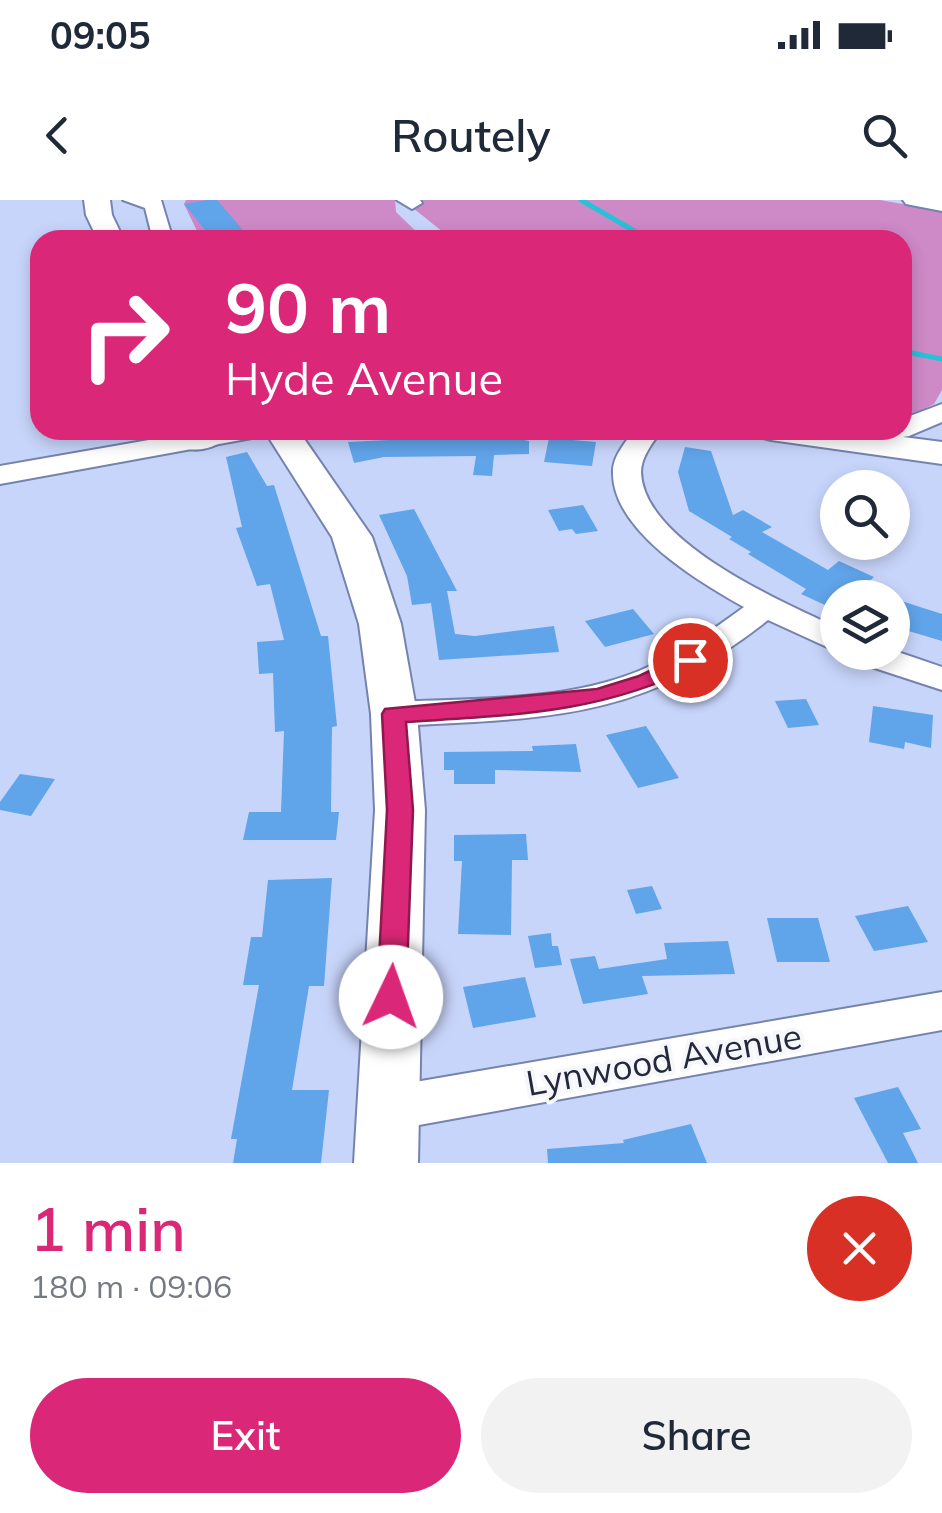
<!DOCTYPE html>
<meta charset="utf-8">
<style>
:root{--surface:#fff;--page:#f2f2f3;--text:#1f2937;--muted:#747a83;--accent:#db2777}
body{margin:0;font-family:Mulish,sans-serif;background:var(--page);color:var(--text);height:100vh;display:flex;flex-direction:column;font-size:38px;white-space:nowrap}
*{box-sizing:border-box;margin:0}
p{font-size:32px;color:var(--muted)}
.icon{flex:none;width:55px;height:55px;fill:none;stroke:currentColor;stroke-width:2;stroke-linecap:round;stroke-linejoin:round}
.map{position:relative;height:963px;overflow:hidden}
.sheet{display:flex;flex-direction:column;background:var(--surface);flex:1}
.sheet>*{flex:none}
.banner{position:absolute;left:30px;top:30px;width:882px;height:210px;border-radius:30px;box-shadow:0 5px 15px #0003;background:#db2777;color:#fff;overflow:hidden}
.tools{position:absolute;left:820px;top:270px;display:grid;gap:20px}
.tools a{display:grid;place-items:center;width:90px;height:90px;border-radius:50%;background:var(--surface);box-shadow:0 5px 15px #0003;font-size:50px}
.pin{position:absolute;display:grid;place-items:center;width:85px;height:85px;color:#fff;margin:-42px;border:5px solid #fff;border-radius:50%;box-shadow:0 2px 10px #0007}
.me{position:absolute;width:110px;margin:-55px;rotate:3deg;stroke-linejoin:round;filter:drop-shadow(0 0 8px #0008)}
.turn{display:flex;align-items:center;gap:35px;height:210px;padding:0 30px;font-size:45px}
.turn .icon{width:130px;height:130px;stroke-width:2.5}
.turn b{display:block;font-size:70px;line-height:85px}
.round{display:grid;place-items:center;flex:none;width:105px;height:105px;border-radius:52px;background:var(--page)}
.headline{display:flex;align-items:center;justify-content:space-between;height:170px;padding:0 30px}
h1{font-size:60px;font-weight:600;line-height:75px;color:var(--accent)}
.primary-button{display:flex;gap:20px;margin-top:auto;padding:20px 30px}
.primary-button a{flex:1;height:115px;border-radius:60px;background:var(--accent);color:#fff;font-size:40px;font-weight:600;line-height:115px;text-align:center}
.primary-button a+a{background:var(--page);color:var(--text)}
.status{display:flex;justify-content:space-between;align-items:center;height:70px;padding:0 50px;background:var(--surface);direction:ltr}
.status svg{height:28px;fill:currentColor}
header{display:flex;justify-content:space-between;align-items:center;height:130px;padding:0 30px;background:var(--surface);font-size:45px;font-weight:600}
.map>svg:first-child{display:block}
</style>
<div class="status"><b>09:05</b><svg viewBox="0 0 49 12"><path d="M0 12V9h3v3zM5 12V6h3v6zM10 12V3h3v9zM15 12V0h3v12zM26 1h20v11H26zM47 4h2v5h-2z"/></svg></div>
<header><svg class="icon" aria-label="back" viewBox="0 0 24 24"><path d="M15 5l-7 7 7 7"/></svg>Routely<svg class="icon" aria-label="search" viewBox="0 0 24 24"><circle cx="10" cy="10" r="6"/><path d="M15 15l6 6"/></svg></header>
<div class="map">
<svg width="942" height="963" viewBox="0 0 942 963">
<rect width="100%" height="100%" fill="#c8d5fb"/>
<!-- green -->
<path fill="#ce89c7" d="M 186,0 L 395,0 L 396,12 L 425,40 L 188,40 L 197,31 L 184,4 Z
M 403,0 L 880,0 L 942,11 L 942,190 L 934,204 L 903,220 L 902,40 L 453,40 Z"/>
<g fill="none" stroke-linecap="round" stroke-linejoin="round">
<!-- stream -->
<path stroke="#26c2d8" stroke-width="5" d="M 581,0 L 650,40
M 902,151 L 942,159"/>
</g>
<!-- building -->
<path fill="#60a4e9" d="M 207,0 L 217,0 L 248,36 L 213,40 L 184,4 Z
M 492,233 L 529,241 L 529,254 L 494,255 L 492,276 L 473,275 L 476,256 L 384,257 L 354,263 L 348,242 L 430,238 L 430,235 L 491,238 Z
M 549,238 L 596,242 L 592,266 L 544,262 Z
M 685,247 L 711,251 L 733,315 L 743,310 L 772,327 L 762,332 L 828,370 L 839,361 L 874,377 L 851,398 L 838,398 L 838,411 L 801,394 L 806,389 L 748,354 L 751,352 L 729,339 L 732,337 L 689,311 L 678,272 Z
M 247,252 L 267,286 L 274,285 L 321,436 L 328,436 L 337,526 L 332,527 L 331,612 L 339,612 L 336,640 L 243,640 L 249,612 L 281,612 L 284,531 L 275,532 L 273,473 L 259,474 L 257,442 L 284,440 L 270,384 L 257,386 L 236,328 L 242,327 L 226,257 Z
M 583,305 L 598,331 L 576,334 L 572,329 L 559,331 L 548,310 Z
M 414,309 L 457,391 L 447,391 L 455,434 L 475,436 L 554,426 L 559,452 L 439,460 L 431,403 L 412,405 L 407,376 L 379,315 Z
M 892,398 L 942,414 L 942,441 L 892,426 Z
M 633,409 L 654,434 L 605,447 L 585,421 Z
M 806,499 L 819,525 L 788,528 L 775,501 Z
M 873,506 L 933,515 L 931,548 L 905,542 L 904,549 L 869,542 Z
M 646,526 L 679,578 L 638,588 L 606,535 Z
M 576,544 L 581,572 L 495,570 L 495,584 L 454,584 L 454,570 L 444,570 L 444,552 L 533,551 L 532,546 Z
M 20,574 L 55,579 L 31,616 L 0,610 L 0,602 Z
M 526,634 L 528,660 L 512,660 L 511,735 L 458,734 L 462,661 L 454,661 L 454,635 Z
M 332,678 L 324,786 L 309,786 L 292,890 L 329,890 L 321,963 L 233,963 L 237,939 L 231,939 L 259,785 L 243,785 L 251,737 L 262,737 L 268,680 Z
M 652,686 L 662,709 L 636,714 L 627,690 Z
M 908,706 L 928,742 L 874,751 L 855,716 Z
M 767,718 L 818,718 L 830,762 L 777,762 Z
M 551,733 L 552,746 L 558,746 L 562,765 L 535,768 L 528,736 Z
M 728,741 L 735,774 L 642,776 L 648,794 L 583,804 L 570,759 L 595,756 L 599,769 L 667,759 L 664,743 Z
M 525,777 L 536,817 L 473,828 L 463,787 Z
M 898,887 L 921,929 L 903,933 L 918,963 L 888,963 L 854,898 Z
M 691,924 L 707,963 L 548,963 L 547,949 L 624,943 L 623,940 Z"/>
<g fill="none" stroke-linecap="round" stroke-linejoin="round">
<!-- minor casing -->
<g stroke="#7583ae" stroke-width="4">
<path id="minor" d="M 123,0 L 161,0 L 173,40 L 153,40 L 145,8 Z
M 397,0 L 420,0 L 422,3 L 412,9 Z
M 903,0 L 942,0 L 942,11 L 906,4 Z
M 942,204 L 942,222 L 909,236 L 846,246 L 832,238 L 845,230 L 902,230 L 902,219 Z
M 206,230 L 266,230 L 252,238 L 0,284 L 0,266 Z
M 634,230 L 662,230 C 653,242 641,257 641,272 C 643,342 782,402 838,428 L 838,452 L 768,420 C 640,521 549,518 394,526 L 381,523 L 376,514 L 381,505 L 394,502 C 474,498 563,502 639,471 C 677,455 711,431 744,407 C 699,382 611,330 613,271 C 613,256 626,242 634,230 Z
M 892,450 L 942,467 L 942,490 L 850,460 L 845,452 Z
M 942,792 L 942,830 L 386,931 L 369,925 L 362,909 L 369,893 L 386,887 Z"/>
</g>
<!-- major casing -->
<g stroke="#7583ae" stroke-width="4">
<path id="major" d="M 84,0 L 110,0 L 112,15 L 124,40 L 98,40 L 86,15 Z
M 190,230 L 233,230 C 222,246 202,253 184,248 L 178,241 Z
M 264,230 L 298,230 L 372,337 L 401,424 L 417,514 L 425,610 L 418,963 L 354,963 L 375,610 L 371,514 L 359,424 L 332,337 Z
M 754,230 L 849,230 L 942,242 L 942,264 L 771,240 L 759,237 Z"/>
</g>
<!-- minor -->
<use href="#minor" fill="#fff" fill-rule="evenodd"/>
<!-- major -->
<use href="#major" fill="#fff" fill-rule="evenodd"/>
</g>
<!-- route -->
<path fill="#db2777" stroke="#8e194d" stroke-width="2.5" d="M 690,452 L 701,460 L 698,465 C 601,514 512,515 406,522 L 413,610 L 406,797 L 402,806 L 391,810 L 381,806 L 377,797 L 387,610 L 382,514 L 385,509 L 597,489 L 639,476 Z"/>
<g text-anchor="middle" stroke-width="8" stroke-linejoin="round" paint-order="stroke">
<!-- near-street labels -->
<g font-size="35" fill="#23283a" stroke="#f5f7fb">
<text transform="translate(664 860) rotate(-10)" y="12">Lynwood Avenue</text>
</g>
</g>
</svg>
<div class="tools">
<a><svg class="icon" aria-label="search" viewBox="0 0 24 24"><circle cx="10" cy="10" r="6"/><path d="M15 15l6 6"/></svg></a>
<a><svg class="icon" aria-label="layers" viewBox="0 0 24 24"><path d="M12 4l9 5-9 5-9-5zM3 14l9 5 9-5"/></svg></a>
</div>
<div class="pin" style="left:690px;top:460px;background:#d93025"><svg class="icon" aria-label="arrive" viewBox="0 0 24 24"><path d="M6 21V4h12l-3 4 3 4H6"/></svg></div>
<svg class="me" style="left:391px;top:797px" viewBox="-20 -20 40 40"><circle r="19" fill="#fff"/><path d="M0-13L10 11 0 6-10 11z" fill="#db2777"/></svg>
<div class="banner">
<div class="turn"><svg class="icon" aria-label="right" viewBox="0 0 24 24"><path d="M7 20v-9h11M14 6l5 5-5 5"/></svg><div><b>90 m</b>Hyde Avenue</div></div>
</div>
</div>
<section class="sheet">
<div class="headline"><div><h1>1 min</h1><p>180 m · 09:06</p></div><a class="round" style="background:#d93025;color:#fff"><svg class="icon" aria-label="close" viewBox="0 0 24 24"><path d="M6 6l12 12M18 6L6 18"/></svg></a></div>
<div class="primary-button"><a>Exit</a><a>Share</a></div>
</section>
